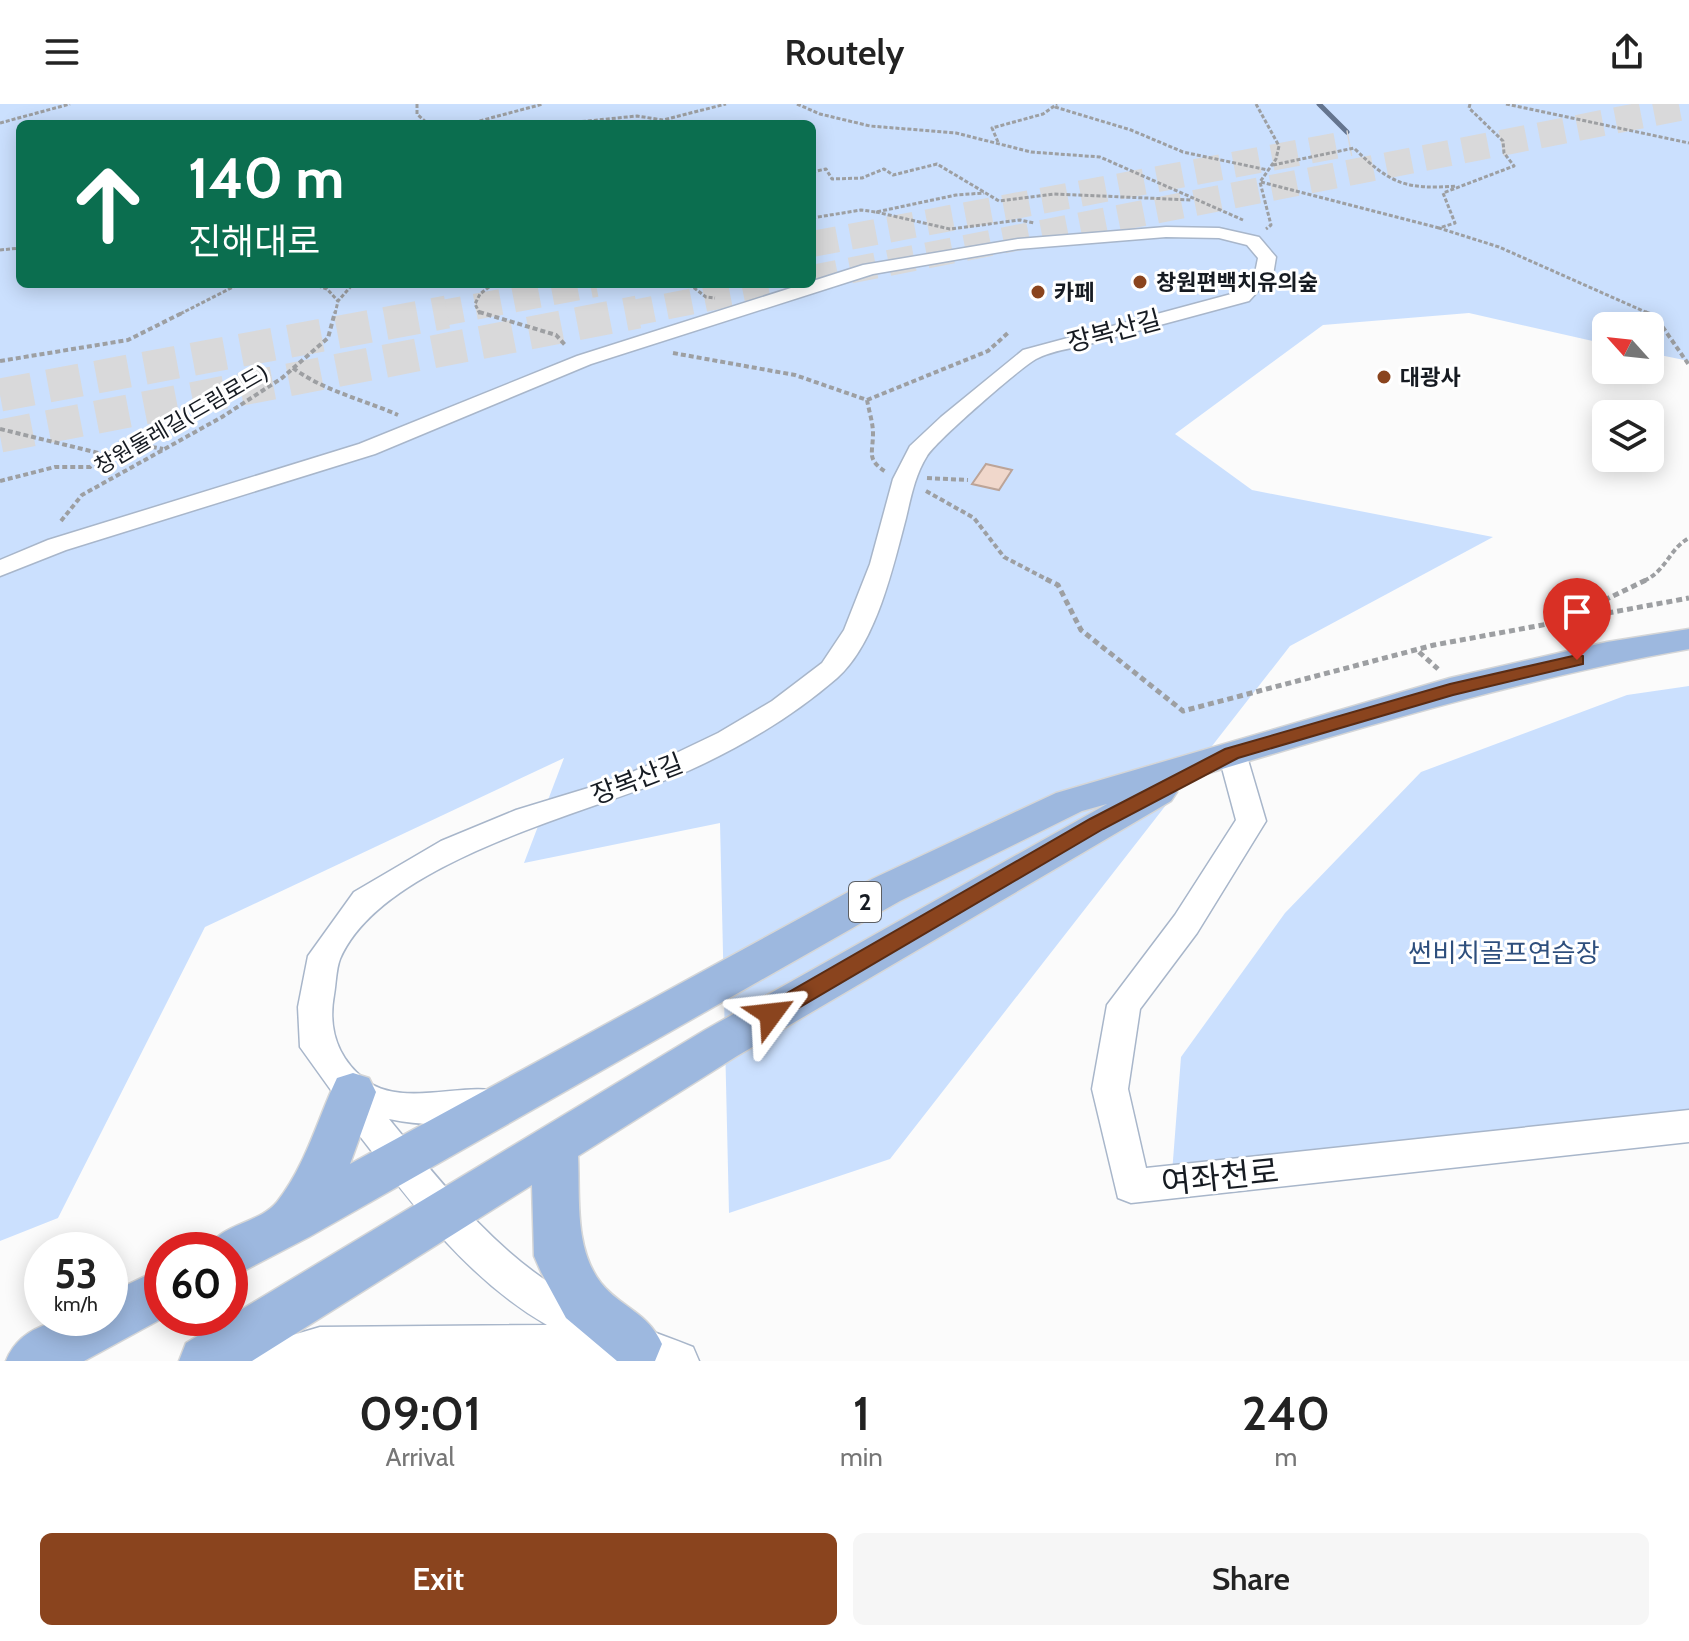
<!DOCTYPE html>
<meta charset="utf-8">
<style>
:root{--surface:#fff;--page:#f6f6f6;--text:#222;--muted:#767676;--accent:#8a441e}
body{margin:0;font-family:Cabin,"Noto Sans KR",sans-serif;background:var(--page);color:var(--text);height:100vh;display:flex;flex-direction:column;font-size:30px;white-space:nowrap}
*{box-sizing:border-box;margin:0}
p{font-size:26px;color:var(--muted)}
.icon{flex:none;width:44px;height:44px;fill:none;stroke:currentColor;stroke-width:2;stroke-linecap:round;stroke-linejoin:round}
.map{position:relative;height:1257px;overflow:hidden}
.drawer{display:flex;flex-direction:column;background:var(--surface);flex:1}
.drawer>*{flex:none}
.hud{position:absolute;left:16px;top:16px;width:800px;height:168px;border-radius:12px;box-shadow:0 4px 20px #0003;background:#0b6e4f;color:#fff;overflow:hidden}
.needle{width:52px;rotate:297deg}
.controls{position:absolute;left:1592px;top:208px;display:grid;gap:16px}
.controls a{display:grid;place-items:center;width:72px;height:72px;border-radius:12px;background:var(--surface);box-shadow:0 4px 20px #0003;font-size:40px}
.speed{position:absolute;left:24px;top:1128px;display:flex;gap:16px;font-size:40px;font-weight:700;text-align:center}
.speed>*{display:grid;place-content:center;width:104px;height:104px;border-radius:50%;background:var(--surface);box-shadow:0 4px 20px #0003;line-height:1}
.speed small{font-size:20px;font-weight:400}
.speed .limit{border:12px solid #d22;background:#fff;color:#111}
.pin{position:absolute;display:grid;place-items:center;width:68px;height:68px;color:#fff;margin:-82px -34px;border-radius:50% 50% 50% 0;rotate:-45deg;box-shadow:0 0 8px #0007}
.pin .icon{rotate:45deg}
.me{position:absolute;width:88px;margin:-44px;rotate:60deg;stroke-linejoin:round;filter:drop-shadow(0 0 6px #0008)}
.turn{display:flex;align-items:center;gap:28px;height:168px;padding:0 40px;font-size:36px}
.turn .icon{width:104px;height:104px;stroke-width:2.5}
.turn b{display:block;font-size:56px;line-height:68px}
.eta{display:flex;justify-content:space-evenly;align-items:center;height:136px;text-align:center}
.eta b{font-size:48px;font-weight:600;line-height:56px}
.action{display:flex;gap:16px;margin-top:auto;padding:16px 40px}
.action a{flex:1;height:92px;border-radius:12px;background:var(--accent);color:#fff;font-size:32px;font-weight:600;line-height:92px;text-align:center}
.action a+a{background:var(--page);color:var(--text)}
header{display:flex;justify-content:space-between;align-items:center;height:104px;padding:0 40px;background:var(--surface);font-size:36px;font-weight:600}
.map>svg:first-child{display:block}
</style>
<header><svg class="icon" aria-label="menu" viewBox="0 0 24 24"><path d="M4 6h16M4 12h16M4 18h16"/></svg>Routely<svg class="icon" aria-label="share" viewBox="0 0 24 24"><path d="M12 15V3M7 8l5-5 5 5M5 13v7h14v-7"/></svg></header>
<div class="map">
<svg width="1689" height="1257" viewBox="0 0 1689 1257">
<rect width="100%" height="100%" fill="#fbfbfb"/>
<!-- green -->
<path fill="#cbe0fe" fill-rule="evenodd" d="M 0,0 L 1689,0 L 1689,257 L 1650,249 L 1650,222 L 1606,222 L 1606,240 L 1469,209 L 1323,221 L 1175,330 L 1252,386 L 1493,433 L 1290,542 L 890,1055 L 729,1109 L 720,719 L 524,759 L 564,654 L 205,823 L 58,1114 L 0,1137 ZM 20,20 L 812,20 L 812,180 L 20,180 Z
M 1689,582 L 1689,1011 L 1171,1082 L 1181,953 L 1285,809 L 1421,668 L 1627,591 Z"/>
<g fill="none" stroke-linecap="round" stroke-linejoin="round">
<!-- stream -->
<path stroke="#64758f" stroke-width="5" d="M 1319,0 L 1347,28"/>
</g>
<!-- building -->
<path fill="#f0d7cb" stroke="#bca498" stroke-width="2" d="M 986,360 L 1012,366 L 999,386 L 972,380 Z"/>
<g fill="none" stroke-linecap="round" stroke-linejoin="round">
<!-- highway-tunnel-far1 -->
<path stroke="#d9d9da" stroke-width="26" stroke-dasharray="26 13" stroke-linecap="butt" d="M 812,140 L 1350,39
M 812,174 L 1689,2
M 437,210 L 596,180
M 628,210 L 780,180"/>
<!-- highway-tunnel -->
<path stroke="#d9d9da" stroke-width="33" stroke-dasharray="33 16" stroke-linecap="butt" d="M 0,291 L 447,208
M 0,332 L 638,208"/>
<!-- minor casing -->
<g stroke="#a8b6ca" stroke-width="3">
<path id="minor" d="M 1166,123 L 1219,124 L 1259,133 L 1276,153 L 1273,171 L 1249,197 C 1197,211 1145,225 1093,239 C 1076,244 1052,246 1036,255 C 1019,265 937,336 927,352 C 915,371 911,393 906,414 C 893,463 876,540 837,574 C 792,613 741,643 688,667 C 594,708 383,755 340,855 C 336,865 336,880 334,891 C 328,924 337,953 364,975 C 399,1005 466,977 500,988 L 505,999 L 500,1010 C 464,1022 426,1023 389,1015 C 442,1080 499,1153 574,1194 C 612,1214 653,1227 693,1243 L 699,1257 L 246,1257 L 252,1243 L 320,1223 L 547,1221 C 463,1173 404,1089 346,1014 L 338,996 L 300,943 L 298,903 L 308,852 L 354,788 L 441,737 L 516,706 L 611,677 L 672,651 L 718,629 L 772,597 L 822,559 L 844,526 L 870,460 L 893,375 L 910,342 L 941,313 L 1023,246 L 1235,189 L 1255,169 L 1258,154 L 1247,141 L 1219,134 L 1166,133 L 1018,145 L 873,170 L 591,260 L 375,350 L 66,446 L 0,472 L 0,456 L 48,436 L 359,340 L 577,252 L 863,161 L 1018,135 Z
M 1232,639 L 1242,642 L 1246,649 L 1266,717 L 1197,829 L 1140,905 L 1128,985 L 1146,1064 L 1689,1006 L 1689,1038 L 1131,1099 L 1118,1094 L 1092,985 L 1107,901 L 1175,811 L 1236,716 L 1218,649 L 1222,642 Z"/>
</g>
<!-- major casing -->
<g stroke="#d5d6d7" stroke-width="3">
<path id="major" d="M 1689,525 L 1689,545 C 1513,576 1343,629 1172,680 L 1177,688 L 1171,697 L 737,952 L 578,1052 C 580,1094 574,1144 601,1179 C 621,1204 648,1208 662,1240 L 655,1257 L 617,1257 L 566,1214 L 541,1168 L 534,1152 L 532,1081 L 252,1257 L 179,1257 L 186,1239 L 705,926 L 1107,700 L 1082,707 L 900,797 L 309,1133 L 230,1174 L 230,1146 L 207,1146 C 220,1119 259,1120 277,1098 C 306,1061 317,1016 337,974 L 353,969 L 369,974 L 376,988 L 350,1060 L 872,775 L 1056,689 L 1450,574 L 1607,538 Z
M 162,1164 L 163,1214 L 84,1257 L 6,1257 C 23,1215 70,1214 110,1214 L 110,1189 Z"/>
</g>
<!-- path-far2 -->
<path stroke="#9d9fa2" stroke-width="3" stroke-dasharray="4 2" stroke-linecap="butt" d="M 417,0 L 417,10 L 428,20
M 797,0 L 820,10 L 870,22 L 956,29 L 1031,48 L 1100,53 L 1243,116
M 1256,0 L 1279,42 L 1276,55 L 1260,78 L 1271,121 L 1266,125
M 1470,0 L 1469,4 L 1503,37 L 1504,49 L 1514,62 L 1443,89 L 1455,119 L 1439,124 L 1499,143 L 1650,210
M 1506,0 L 1689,39
M 1055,3 L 1131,26 L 1183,48 L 1268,66
M 0,19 L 70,0
M 468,20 L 543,0
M 558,20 L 637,12 L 663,16 L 726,0
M 998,38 L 992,24 L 1043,10 L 1057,0
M 1273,61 L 1354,44 C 1390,80 1406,86 1457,82
M 812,68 L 826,65 L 832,75 L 862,74 L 884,65 L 893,71 L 937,60 L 999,97 L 1054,90 L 1192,96
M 1261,78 L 1439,124
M 876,108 L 950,125 L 1020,116 L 1034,119
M 812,114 L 861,106 L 876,108 L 956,91 L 984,89
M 0,146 L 20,144
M 312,180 L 327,185 L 338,197
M 689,180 L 706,193 L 715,194
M 180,210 L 239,180
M 335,210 L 338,197 L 353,180
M 480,210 L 475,200 L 480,190 L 493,180"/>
<!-- path-far1 -->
<path stroke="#9d9fa2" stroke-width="4" stroke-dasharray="5 3" stroke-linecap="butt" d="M 479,208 L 556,231 L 566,242
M 1645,208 L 1655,212 L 1689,261
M 673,249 L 795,271 L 867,296 C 869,307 873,319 873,329 C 873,350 866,355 886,368
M 0,257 L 128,236 L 184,208
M 293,264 C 324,287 362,295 398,311
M 867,296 L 988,247 L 1009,228
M 0,325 L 103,350
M 927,374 L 968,376
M 0,377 L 55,363 L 90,363 C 114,340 131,338 163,345
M 926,387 L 974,414 L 1004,453 L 1050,477
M 61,417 L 82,391 L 222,313 L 282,274 L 328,234 L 335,208
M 1644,477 C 1667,466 1669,445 1689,434"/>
<!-- path -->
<path stroke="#9d9fa2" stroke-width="5" stroke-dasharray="6 4" stroke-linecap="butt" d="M 1046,475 L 1058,481 L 1081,526 L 1183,607 L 1434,541 L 1689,494
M 1603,527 L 1578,509 L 1648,475
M 1419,548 L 1438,565"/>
<!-- minor -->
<use href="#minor" fill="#fff" fill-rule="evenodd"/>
<!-- major -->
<use href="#major" fill="#9db8df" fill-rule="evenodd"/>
</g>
<!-- route -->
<path fill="#8a441e" stroke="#5a2c14" stroke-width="2" d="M 1577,551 L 1583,552 L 1583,560 L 1453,591 L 1238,654 L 1103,725 L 778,916 L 763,916 L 760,910 L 763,903 L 1090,715 L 1225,645 L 1450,580 Z"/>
<!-- markers -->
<g fill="#8a441e" stroke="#fff" stroke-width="3">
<circle cx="1140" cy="178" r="8"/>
<circle cx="1038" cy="188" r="8"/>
<circle cx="1384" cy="273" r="8"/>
</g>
<g text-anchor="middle" stroke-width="6" stroke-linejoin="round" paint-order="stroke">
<!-- far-poi labels -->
<g font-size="22" font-weight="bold" fill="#161b22" stroke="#fff" text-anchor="start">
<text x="1156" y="186">창원편백치유의숲</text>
<text x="1054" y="196">카페</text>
<text x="1400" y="281">대광사</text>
</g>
<!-- far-street labels -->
<g font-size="22" fill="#161b22" stroke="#fff">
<text transform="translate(181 315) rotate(-30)" y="8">창원둘레길(드림로드)</text>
</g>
<!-- shield labels -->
<rect fill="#fff" stroke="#5c5f64" stroke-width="2" x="849" y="778" width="32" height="40" rx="6"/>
<g font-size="24" font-weight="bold" fill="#161b22">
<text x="865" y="806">2</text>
</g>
<!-- street labels -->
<g font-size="26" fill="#161b22" stroke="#fff">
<text transform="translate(1114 227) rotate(-15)" y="9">장복산길</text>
<text transform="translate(637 675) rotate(-21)" y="9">장복산길</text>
</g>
<!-- park labels -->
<g font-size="26" fill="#2e4f7d" stroke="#fff">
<text x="1504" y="858">썬비치골프연습장</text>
</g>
<!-- near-street labels -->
<g font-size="32" fill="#161b22" stroke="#fff">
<text transform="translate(1220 1073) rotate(-6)" y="11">여좌천로</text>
</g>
</g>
</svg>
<div class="controls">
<a><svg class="needle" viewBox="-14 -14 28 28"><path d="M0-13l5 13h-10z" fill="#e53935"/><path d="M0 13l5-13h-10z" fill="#767676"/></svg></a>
<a><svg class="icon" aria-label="layers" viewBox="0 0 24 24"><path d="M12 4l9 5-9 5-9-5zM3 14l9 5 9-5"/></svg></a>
</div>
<div class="speed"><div>53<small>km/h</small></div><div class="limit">60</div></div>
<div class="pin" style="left:1577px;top:556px;background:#d93025"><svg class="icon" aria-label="arrive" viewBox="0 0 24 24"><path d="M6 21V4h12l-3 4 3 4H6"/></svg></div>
<svg class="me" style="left:771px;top:910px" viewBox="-20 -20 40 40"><path d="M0-17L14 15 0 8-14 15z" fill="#8a441e" stroke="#fff" stroke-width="4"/></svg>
<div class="hud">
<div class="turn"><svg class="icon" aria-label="ahead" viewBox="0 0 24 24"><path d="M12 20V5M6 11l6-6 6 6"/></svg><div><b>140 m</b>진해대로</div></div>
</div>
</div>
<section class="drawer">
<div class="eta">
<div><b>09:01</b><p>Arrival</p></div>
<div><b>1</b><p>min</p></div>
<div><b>240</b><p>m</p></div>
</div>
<div class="action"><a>Exit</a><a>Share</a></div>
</section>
